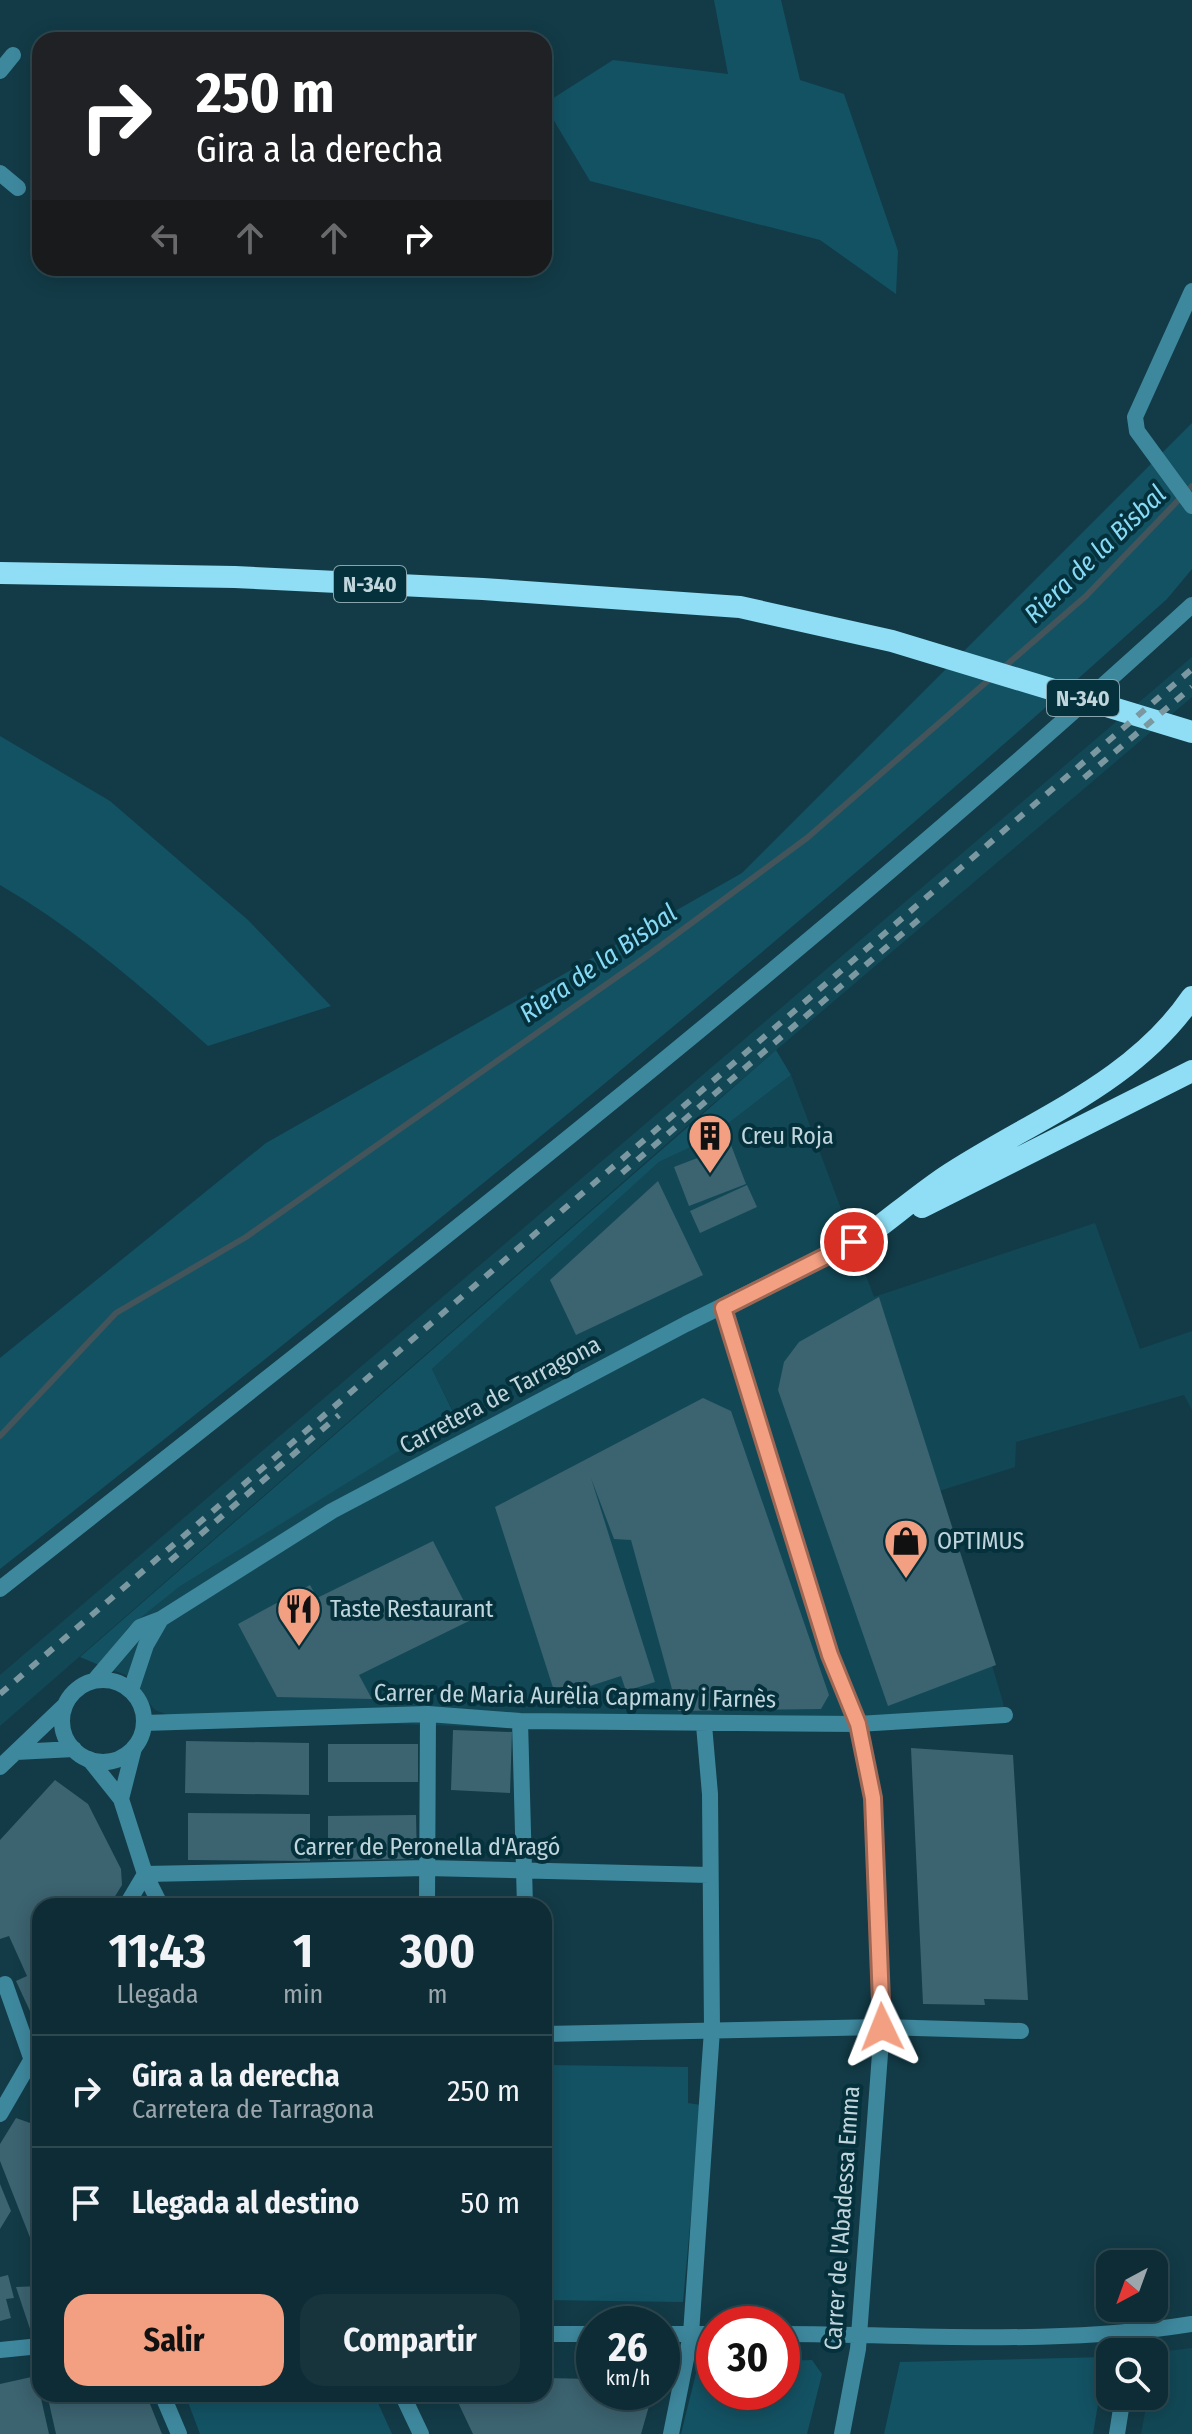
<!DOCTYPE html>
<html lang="es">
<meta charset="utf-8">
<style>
:root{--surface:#0e2c35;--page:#17343d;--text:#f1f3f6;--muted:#9ba7ad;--line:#2e4850;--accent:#f39f82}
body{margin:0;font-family:"Fira Sans Condensed",sans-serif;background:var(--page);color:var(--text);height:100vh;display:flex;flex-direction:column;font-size:30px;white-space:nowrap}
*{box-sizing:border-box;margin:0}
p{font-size:26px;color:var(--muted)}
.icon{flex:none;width:44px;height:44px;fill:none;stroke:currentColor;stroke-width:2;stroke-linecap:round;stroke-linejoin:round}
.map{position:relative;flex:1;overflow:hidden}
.sheet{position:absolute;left:32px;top:1898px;width:520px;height:504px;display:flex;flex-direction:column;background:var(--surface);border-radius:24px;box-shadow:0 4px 20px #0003,0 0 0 2px var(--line)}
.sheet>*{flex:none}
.top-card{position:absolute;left:32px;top:32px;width:520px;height:244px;border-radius:24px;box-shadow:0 4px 20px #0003,0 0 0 2px var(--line);background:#202124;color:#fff;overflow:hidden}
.needle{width:52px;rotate:221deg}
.tools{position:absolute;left:1096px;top:2250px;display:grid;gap:16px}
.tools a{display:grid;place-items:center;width:72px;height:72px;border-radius:16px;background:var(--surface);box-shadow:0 4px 20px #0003,0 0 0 2px var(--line);font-size:40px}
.speed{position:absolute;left:576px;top:2306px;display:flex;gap:16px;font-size:40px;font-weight:700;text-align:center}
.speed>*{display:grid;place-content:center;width:104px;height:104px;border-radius:50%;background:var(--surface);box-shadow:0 4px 20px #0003,0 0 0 2px var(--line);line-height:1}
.speed small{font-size:20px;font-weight:400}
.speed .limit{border:12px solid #d22;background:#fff;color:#111}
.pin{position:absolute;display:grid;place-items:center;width:68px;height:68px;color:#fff;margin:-34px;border:4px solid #fff;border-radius:50%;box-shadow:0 2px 8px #0007}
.me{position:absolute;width:88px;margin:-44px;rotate:358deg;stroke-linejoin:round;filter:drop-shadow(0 0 6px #0008)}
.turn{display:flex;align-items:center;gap:28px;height:168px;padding:0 32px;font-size:36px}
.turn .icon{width:104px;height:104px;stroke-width:2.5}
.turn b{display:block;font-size:56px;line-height:68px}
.lanes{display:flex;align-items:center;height:76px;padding:0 32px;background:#0003;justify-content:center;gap:40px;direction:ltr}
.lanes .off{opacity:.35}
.eta{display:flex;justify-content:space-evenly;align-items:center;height:136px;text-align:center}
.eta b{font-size:48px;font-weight:700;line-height:56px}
.action{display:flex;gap:16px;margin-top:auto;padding:16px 32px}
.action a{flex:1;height:92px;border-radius:24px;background:var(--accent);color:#111;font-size:32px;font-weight:700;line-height:92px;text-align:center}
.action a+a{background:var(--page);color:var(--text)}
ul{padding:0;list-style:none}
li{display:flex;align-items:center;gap:24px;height:112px;padding:0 32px;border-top:2px solid var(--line)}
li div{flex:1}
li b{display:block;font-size:30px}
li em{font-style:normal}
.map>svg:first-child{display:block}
</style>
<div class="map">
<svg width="1192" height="2434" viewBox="0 0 1192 2434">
<rect width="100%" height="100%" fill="#123b47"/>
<!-- built -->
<path fill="#124856" d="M 1192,657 L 1192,697 L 695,1119 L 0,1726 L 0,1675 Z
M 791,1075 L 874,1297 L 1095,1223 L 1140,1349 L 1192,1331 L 1192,1410 L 1184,1395 L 1016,1442 L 1015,1467 L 939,1491 L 1003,1702 L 1005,1723 L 791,1729 L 489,1727 L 174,1717 L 155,1710 L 126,1675 L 99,1665 L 128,1628 L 179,1587 L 455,1415 L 432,1369 L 659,1162 L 708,1139 Z
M 1192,2348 L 1192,2434 L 1141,2434 L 1148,2396 L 1154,2396 L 1156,2360 L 1167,2351 Z"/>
<!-- green -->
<path fill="#135263" d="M 714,0 L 781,0 L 800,80 L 844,94 L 898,251 L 896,294 L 820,240 L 590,181 L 544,104 L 613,60 L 728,74 Z
M 1192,423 L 1192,569 L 1167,599 C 792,938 397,1257 0,1569 L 0,1358 L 266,1143 L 742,873 Z
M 0,736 L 110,801 L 248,920 L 331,1006 L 208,1046 C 142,987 77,930 0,885 Z
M 776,1050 L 791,1075 L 708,1139 L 659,1162 L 432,1369 L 455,1416 L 179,1587 L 128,1628 L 99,1665 L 80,1657 Z
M 546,2065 L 688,2067 L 688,2103 L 701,2105 L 683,2302 L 544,2300 Z
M 1106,2357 L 1093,2434 L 884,2434 L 900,2362 Z
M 812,2360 L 822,2374 L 807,2434 L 681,2434 L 698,2365 L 714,2364 L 714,2392 L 782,2392 L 782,2361 Z
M 185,2394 L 374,2394 L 392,2434 L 200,2434 Z"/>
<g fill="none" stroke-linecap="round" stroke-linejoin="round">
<!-- stream -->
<path stroke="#43545a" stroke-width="6" d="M 1003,668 L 1086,596 L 1192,486
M 0,1436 L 116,1313 L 246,1237 L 644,958 L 807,838 L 991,678"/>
</g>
<!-- building -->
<path fill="#3c6370" d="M 731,1145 L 746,1184 L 689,1206 L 674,1167 Z
M 658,1181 L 703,1275 L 576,1335 L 550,1280 Z
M 747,1185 L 757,1207 L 700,1233 L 690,1211 Z
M 879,1297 L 996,1665 L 888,1706 L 778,1390 L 784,1362 L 799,1342 Z
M 703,1398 L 731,1411 L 829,1695 L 821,1709 L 678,1711 L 631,1540 L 614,1539 L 591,1478 L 655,1682 L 626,1691 L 621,1676 L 556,1697 L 495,1507 Z
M 433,1541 L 473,1619 L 359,1675 L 372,1699 L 277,1697 L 238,1624 L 310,1585 L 317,1598 Z
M 453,1730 L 512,1732 L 510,1793 L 451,1790 Z
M 186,1741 L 309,1743 L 309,1795 L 185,1793 Z
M 328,1744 L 418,1744 L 418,1782 L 328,1782 Z
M 911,1748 L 1013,1755 L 1028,2000 L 984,1999 L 985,2005 L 923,2004 Z
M 55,1780 L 88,1804 L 121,1869 L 122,1885 L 109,1906 L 40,1906 L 40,2017 L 36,2024 L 16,1981 L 27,1976 L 9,1936 L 0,1939 L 0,1840 Z
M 188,1813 L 310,1814 L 310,1861 L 188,1860 Z
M 416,1815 L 417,1859 L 328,1860 L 328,1816 Z
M 16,2118 L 33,2124 L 40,2142 L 40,2263 L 0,2161 L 0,2144 Z
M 0,2184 L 11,2211 L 0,2229 Z
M 8,2275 L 14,2298 L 6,2299 L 11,2318 L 0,2321 L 0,2277 Z
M 40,2286 L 40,2334 L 32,2335 L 16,2287 Z
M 36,2376 L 49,2434 L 0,2434 L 0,2384 Z
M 544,2378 L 594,2379 L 594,2392 L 653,2392 L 641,2434 L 473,2434 L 454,2394 L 544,2394 Z
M 47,2394 L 146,2394 L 162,2434 L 56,2434 Z"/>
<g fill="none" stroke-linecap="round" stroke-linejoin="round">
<!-- minor -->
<path stroke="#3e889e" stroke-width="16" d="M 0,71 L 13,55
M 0,173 L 18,188
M 1192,291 L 1135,417 L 1137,431 L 1192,506
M 723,1308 L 830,1655 L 858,1724 L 873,1798 L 882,2027 L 858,2349 L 842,2434
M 520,1721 L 525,1906
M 144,1723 L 428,1714 L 520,1721 L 858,1724 L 1005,1715
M 89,1759 L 121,1799 L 145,1874 L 161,1906
M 121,1799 L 134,1748
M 126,1906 L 145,1874 L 427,1868 L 709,1875
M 427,1906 L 428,1714
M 5,1984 L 40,2083
M 544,2034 L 882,2027 L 1021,2031
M 0,2114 L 40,2045
M 544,2334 L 594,2334
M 662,2334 L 714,2334
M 782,2334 C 920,2334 1055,2346 1192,2324
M 0,2350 L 40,2346
M 1126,2352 L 1127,2334
M 162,2394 L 179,2434
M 402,2394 L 421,2434
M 671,2434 L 691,2334 L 712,2030 L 710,1794 L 704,1725
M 1117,2434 L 1123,2396"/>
<!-- tertiary -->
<path stroke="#3e889e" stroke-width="16" d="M 0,1589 C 404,1270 812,953 1192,605
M62 1721a41 41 0 1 1 82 0a41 41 0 1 1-82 0Z
M 94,1681 L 140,1627 L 161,1619 L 332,1511 L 686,1324 L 872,1232
M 131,1690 L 146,1645 L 161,1619
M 16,1752 L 74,1749
M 0,1767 L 65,1705"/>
<!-- trunk -->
<path stroke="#8fdef5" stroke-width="22" d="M 0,573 L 235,577 L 483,589 L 740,607 L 892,641 L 1192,732
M 922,1207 L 1192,1071
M 872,1232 C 896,1214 920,1194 945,1177 C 1031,1120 1132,1085 1192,997"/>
<!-- rail -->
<path stroke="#7b98a1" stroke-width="6" stroke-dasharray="10 10" stroke-linecap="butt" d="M 1084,778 L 1192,687
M 622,1173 L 923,916
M 170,1561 L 339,1415
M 0,1694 L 1192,669"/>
</g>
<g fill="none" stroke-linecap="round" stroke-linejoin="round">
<!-- route casing -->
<g stroke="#9e6754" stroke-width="20">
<path id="route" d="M 854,1242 L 723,1308 L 830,1655 L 858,1724 L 873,1798 L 882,2027"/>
</g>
<!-- route -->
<use href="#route" stroke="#f39f82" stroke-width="14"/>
</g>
<!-- icons -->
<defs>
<g id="building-pin" transform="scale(2.3)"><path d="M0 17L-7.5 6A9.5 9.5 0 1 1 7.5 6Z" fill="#f39f82" stroke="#05313c"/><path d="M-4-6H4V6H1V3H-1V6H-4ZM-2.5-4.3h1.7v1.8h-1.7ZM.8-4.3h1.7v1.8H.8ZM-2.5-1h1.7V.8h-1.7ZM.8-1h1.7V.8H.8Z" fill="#111"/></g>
<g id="shop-pin" transform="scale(2.3)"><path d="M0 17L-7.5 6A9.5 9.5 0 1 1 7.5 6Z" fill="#f39f82" stroke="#05313c"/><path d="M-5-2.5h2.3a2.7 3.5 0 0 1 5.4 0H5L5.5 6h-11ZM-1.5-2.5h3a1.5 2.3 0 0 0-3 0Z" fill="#111"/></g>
<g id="restaurant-pin" transform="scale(2.3)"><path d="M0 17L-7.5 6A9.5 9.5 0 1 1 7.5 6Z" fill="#f39f82" stroke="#05313c"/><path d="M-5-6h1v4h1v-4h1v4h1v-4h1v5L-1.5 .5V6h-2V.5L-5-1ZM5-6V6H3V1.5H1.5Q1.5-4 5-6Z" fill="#111"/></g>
</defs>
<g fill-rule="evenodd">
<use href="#building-pin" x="710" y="1136"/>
<use href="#shop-pin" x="906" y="1541"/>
<use href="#restaurant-pin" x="299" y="1609"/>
</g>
<g text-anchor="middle" stroke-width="8" stroke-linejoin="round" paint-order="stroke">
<!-- shield labels -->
<g fill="#05313c" stroke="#88a4ac" stroke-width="2">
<rect x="334" y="566" width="72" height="36" rx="6"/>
<rect x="1047" y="680" width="72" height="36" rx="6"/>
</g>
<g font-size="22" font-weight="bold" fill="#c0d5dc">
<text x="370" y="592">N-340</text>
<text x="1083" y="706">N-340</text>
</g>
<!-- poi labels -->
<g font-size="24" fill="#c0d5dc" stroke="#05313c" text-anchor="start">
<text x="741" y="1144">Creu Roja</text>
<text x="937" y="1549">OPTIMUS</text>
<text x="330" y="1617">Taste Restaurant</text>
</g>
<!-- street labels -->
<g font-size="24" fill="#c0d5dc" stroke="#05313c">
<text transform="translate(500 1395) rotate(-28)" y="8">Carretera de Tarragona</text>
<text transform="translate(575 1696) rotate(1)" y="8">Carrer de Maria Aurèlia Capmany i Farnès</text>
<text x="427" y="1855">Carrer de Peronella d'Aragó</text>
<text transform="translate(842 2218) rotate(-86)" y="8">Carrer de l'Abadessa Emma</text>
</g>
<!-- water labels -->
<g font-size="26" font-style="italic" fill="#87daf5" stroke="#05313c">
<text transform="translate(1095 554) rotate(-44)" y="9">Riera de la Bisbal</text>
<text transform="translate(598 963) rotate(-35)" y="9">Riera de la Bisbal</text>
</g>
</g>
</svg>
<div class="tools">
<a><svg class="needle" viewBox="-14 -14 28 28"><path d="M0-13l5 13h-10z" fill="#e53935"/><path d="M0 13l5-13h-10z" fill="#9ba7ad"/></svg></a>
<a><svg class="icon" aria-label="search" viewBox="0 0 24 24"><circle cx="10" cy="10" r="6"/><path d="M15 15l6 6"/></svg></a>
</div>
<div class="speed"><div>26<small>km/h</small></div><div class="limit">30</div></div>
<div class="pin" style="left:854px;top:1242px;background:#d93025"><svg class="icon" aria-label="arrive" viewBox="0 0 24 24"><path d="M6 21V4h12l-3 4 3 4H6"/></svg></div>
<svg class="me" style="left:882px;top:2027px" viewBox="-20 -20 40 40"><path d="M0-17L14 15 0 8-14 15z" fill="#f39f82" stroke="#fff" stroke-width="4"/></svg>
<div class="top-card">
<div class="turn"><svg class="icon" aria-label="right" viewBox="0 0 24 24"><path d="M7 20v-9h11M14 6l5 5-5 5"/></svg><div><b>250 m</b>Gira a la derecha</div></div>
<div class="lanes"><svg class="icon off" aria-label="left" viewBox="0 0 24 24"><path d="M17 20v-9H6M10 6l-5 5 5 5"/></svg><svg class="icon off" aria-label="ahead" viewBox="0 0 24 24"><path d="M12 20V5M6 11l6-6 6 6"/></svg><svg class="icon off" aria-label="ahead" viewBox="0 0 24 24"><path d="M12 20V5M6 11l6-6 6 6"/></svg><svg class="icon" aria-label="right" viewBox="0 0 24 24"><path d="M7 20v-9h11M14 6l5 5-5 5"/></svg></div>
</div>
<section class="sheet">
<div class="eta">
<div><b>11:43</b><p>Llegada</p></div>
<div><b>1</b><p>min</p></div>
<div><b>300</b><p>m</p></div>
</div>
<ul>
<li><svg class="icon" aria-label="right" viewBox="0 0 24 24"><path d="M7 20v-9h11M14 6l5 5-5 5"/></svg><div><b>Gira a la derecha</b><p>Carretera de Tarragona</p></div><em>250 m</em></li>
<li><svg class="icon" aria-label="arrive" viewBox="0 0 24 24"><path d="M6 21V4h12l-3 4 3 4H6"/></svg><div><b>Llegada al destino</b></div><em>50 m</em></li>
</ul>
<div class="action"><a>Salir</a><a>Compartir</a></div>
</section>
</div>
